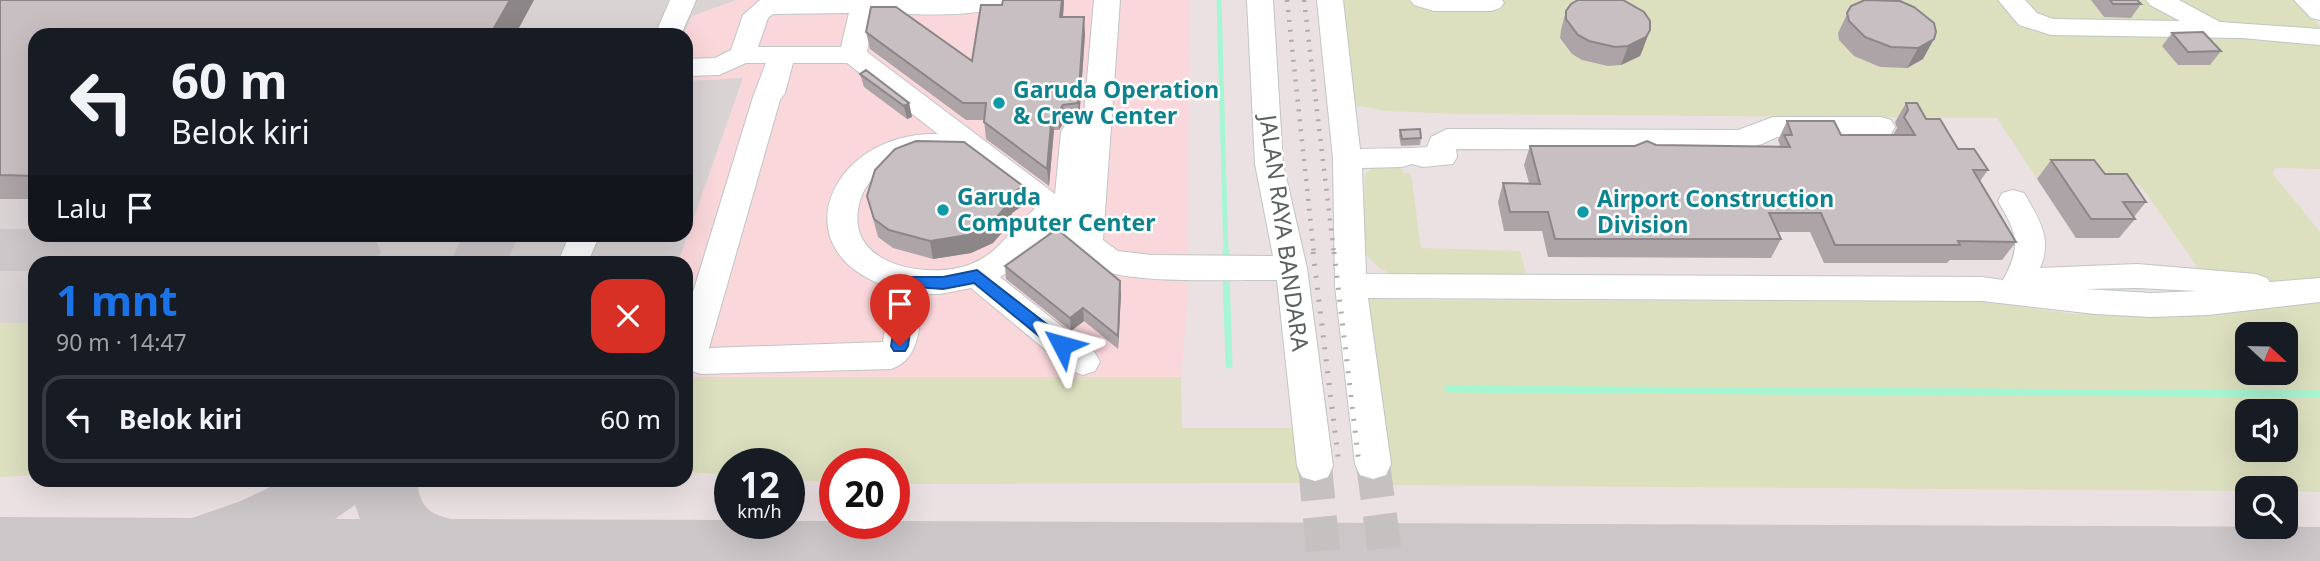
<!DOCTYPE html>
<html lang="id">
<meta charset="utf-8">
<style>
:root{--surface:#171b24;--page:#242831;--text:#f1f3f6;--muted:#9ea1a6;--line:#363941;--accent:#1a73e8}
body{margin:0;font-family:"Noto Sans",sans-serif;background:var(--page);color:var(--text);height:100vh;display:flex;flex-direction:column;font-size:26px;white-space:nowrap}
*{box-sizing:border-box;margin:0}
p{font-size:23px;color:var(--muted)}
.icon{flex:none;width:38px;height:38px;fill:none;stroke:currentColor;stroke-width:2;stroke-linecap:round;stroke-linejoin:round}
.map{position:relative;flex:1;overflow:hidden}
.side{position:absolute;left:28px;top:256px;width:665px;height:231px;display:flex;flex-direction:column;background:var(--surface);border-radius:21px;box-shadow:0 7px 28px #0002}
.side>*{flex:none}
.guide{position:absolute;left:28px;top:28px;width:665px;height:214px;border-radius:21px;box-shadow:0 7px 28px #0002;background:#171b24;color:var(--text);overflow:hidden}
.needle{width:46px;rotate:112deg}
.buttons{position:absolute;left:2235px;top:322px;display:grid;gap:14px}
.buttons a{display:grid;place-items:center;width:63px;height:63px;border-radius:14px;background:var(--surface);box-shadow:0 7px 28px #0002;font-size:35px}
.speed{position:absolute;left:714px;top:448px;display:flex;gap:14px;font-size:35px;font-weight:700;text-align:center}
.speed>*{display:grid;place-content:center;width:91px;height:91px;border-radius:50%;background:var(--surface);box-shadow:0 7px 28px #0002;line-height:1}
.speed small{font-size:18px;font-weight:400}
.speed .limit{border:10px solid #d22;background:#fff;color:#111}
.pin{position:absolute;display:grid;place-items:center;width:60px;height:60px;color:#fff;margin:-72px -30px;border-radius:50% 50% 50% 0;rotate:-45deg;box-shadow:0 0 7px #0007}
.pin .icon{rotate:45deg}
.me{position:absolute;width:77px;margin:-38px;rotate:309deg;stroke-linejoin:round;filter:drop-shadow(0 0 5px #0008)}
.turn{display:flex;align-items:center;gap:24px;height:147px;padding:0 28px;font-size:32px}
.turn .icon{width:91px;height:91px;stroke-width:2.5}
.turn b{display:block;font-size:49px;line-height:60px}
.then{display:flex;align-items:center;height:66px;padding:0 28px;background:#0003;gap:14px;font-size:26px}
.round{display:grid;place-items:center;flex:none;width:74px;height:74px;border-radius:21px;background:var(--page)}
.summary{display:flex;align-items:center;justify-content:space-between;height:119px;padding:0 28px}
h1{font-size:42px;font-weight:700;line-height:52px;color:var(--accent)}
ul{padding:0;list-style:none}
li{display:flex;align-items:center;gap:21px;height:88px;margin:0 14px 10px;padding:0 14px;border:4px solid var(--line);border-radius:21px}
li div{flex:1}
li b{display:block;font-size:26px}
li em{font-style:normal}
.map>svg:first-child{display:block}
</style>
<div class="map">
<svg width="2320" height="561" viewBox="0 0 2320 561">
<rect width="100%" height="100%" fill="#ebe1e2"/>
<!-- commercial -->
<path fill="#fad7db" d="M 736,0 L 1189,0 L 1188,297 L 1181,377 L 686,377 L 686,262 L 678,262 L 743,79 L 686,81 L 686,35 L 683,35 L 691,16 Z"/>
<!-- industrial -->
<path fill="#d9d3d4" d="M 0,0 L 736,0 L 692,16 L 683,35 L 35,35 L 35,234 L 686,234 L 686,81 L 743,78 L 678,262 L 35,262 L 35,374 L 0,373 Z"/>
<!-- green -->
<path fill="#dce0bf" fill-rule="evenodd" d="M 1339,0 L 2295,0 L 2320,26 L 2320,169 L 2275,168 L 2273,174 L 2320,232 L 2320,284 L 2296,285 L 2203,275 L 2143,189 L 2136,184 L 2125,180 L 2037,179 L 1997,118 L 1459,114 L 1387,111 L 1354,105 Z
M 1374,167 L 1402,167 L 1403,173 L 1411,173 L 1421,248 L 1520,251 L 1528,280 L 1398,278 L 1379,268 L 1363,251 L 1365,174 Z
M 1365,300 L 1986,302 L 2074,314 L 2192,314 L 2282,302 L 2320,302 L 2320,492 L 2286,491 L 2286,488 L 2247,488 L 2247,491 L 1383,485 L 1358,308 ZM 2247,334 L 2286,334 L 2286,373 L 2247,373 ZM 2247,411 L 2286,411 L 2286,450 L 2247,450 Z
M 0,323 L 35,323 L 35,475 L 0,477 Z
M 686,377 L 1181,377 L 1182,428 L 1302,428 L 1308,483 L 894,484 L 894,464 L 835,464 L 835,482 L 789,480 L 789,464 L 730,464 L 730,475 L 686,472 Z"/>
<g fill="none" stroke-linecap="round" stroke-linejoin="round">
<!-- stream-far1 -->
<path stroke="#a6f6d3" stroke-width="5" d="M 1219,0 L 1226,254"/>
<!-- stream -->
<path stroke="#a6f6d3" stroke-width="7" d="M 1226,252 L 1226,261
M 1226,272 L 1229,365
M 1448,389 L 2320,394"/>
<!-- taxiway -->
<path fill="#cbc6c7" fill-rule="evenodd" d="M 0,229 L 35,229 L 35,234 L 367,234 L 373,236 L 381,251 L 375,262 L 35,262 L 35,271 L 0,271 Z
M 464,234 L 520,234 L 506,262 L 450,262 Z
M 285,480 L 417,480 C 420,504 425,513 451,519 L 730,520 L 730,523 L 789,523 L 789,521 L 835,521 L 835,523 L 894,521 L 2320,527 L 2320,561 L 0,561 L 0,517 L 192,518 L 241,501 ZM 355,505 L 360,519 L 335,519 Z"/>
<!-- minor-tunnel -->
<path stroke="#c6c1c1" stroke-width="34" stroke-dasharray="34 17" stroke-linecap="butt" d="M 1373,464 L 1386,561
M 1315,466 L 1324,561"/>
<!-- minor casing -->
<g stroke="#bfc6c4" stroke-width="2">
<path id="minor" d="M 670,0 L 696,0 L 681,35 L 655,35 Z
M 760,0 L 1007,0 C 992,21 901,13 874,13 L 867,52 L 1055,194 L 1061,132 L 1065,125 L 1075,122 L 1083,125 L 1094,0 L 1120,0 L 1103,240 L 1118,251 L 1151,255 L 1273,256 L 1255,164 L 1247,0 L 1273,0 L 1283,164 L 1307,268 L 1333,466 L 1328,477 L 1315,481 L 1302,477 L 1297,466 L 1277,280 C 1239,279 1126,285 1097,268 C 1080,257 1067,242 1054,227 L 1022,263 L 1000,277 L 1095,353 L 1100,362 L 1095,371 L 1083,375 L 1071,371 L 971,288 L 940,294 L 923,294 C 919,322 922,359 891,369 L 701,374 L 686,369 L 686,315 L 753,97 L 766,63 L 746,63 L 719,75 L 687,76 L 686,59 L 715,58 L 731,50 L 743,15 ZM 849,13 L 841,47 L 758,47 L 768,18 L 773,14 ZM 793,63 L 847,63 L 938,134 C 830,131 777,253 892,288 L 883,342 L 709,348 L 780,100 L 785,93 ZM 956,149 L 1035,209 C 1011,227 1000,253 971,264 C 931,280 849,267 858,210 C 860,195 867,183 878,173 C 906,146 939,162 956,149 Z
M 1317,0 L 1343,0 L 1360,149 C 1383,148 1406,149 1427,147 L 1431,137 L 1447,129 L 1738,130 L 1773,117 L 1881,117 L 1891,120 L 1895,127 L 1891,134 L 1881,137 L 1777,137 L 1762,144 L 1738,150 L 1456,149 L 1457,157 L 1453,164 L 1423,167 L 1412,164 L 1402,167 L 1362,168 L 1366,274 L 1982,277 L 2003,280 C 2022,246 2017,233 1998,201 L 2002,193 L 2013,190 L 2024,193 C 2039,219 2053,239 2040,268 L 2137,264 L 2256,274 L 2267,278 L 2270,282 L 2320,278 L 2320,302 L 2208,315 L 2151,317 L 2095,314 L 1982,301 L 1368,298 L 1391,464 L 1386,475 L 1373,479 L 1360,475 L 1355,464 L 1335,286 L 1333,159 ZM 2137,288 L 2198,291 L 2151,293 L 2085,289 Z
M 1410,0 L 1502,0 L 1504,3 L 1500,8 L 1491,11 L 1434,11 L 1414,5 Z
M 1998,0 L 2025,0 L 2037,13 L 2053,19 L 2180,21 L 2150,5 L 2146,0 L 2179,0 L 2220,22 L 2320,29 L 2320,45 L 2242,38 L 2051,35 L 2019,25 Z
M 2294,0 L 2320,0 L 2320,20 L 2311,18 Z
M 570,234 L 600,234 L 588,262 L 558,262 Z"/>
</g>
<!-- minor -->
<use href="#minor" fill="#fff" fill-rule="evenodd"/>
<!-- rail-far1 -->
<path stroke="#abacac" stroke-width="4.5" stroke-dasharray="2 8" stroke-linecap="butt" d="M 1287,0 L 1314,254
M 1304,0 L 1334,254"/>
<!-- rail -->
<path stroke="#abacac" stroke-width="5" stroke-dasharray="2 10" stroke-linecap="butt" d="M 1313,252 L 1339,465
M 1334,252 L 1359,464"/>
</g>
<!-- wall -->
<path fill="#aca4a7" d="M 0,0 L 534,0 L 515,35 L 35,35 L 35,199 L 0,199 Z
M 1064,0 L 1063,17 L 1085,34 L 1079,121 L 1064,122 L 1059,130 L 1054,130 L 1049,186 L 986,139 L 984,120 L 966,120 L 870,49 L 866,32 L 972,61 L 1002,5 Z
M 1891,0 L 1923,59 L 1907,68 L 1880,67 L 1854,56 L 1839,40 L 1838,33 L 1851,6 Z
M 2091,0 L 2137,0 L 2141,4 L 2131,18 L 2104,17 Z
M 1566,11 L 1643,49 L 1640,56 L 1621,65 L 1608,66 L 1582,60 L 1572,54 L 1560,38 L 1561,30 Z
M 2172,33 L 2221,51 L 2210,65 L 2178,65 L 2162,46 Z
M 860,74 L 909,103 L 912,117 L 907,119 L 864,87 Z
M 1906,103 L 1926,119 L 1958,149 L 1988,170 L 1980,181 L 2016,242 L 2002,260 L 1950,260 L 1947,263 L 1824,263 L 1810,232 L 1777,232 L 1781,239 L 1771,258 L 1548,257 L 1542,231 L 1504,231 L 1498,202 L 1503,183 L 1529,183 L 1524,165 L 1530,146 L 1635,146 L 1656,145 L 1779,147 L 1780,145 L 1778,140 L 1787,121 L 1841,135 L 1893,135 L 1897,128 L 1895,122 Z
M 1400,130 L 1421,138 L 1420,145 L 1401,146 L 1399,136 Z
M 2051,160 L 2105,174 L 2146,202 L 2134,217 L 2135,219 L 2119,238 L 2076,238 L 2037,179 Z
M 867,196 L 1025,204 L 1012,213 L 1006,228 L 993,243 L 971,253 L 933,259 L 893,248 L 878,237 Z
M 1005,266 L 1121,294 L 1118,349 L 1084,321 L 1071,331 L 1006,279 Z"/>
<!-- shaded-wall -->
<path fill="#8c8688" d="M 510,0 L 534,0 L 515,35 L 490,35 Z
M 1062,0 L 1064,0 L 1062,34 L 1060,17 Z
M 1084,17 L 1085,34 L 1079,121 L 1078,103 Z
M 1650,30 L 1643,49 L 1640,56 L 1621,65 L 1628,46 Z
M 1934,39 L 1923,59 L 1907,68 L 1918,48 Z
M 909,103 L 912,117 L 907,119 L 904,106 Z
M 1063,105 L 1064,122 L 1059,130 L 1058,113 Z
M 1052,113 L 1054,130 L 1049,186 L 1047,169 Z
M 1023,186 L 1025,204 L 1012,213 L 1006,228 L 993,243 L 971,253 L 933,259 L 930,241 L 1010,195 Z
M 1120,281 L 1121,294 L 1118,349 L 1118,336 Z
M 1083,308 L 1084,321 L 1071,331 L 1070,318 Z"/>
<!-- building -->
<path fill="#c8bfc2" stroke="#8c8688" stroke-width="2" d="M 0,0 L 510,0 L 490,35 L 35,35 L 35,176 L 0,175 Z
M 1003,0 L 1062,0 L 1060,17 L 1084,17 L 1078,103 L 1063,105 L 1058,113 L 1052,113 L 1047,169 L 984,122 L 986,103 L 963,103 L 866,32 L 871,7 L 896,7 L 972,61 L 981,5 L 1002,5 Z
M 1578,0 L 1623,0 L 1644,12 L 1650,21 L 1650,30 L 1646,37 L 1628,46 L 1615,47 L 1589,41 L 1578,35 L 1566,19 L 1566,11 L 1571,4 Z
M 1865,0 L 1900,1 L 1914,7 L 1934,23 L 1936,32 L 1934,39 L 1918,48 L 1891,47 L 1865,37 L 1849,21 L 1847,13 L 1851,6 Z
M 2110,0 L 2137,0 L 2141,4 L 2113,4 Z
M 2203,32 L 2221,51 L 2188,52 L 2172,33 Z
M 866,70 L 909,103 L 904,106 L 860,74 Z
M 1906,103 L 1917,103 L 1926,119 L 1940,119 L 1958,149 L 1974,149 L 1988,170 L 1973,170 L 2016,242 L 1958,241 L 1960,245 L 1835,245 L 1821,213 L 1769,213 L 1781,239 L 1555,239 L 1548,212 L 1510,212 L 1503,183 L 1540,184 L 1530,146 L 1635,146 L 1647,141 L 1656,145 L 1790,147 L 1784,135 L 1792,135 L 1787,121 L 1834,121 L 1841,135 L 1915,135 L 1904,117 L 1908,110 Z
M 1420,129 L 1421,138 L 1402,139 L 1400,130 Z
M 916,141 L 964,142 L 1023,186 L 1010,195 L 1003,210 L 990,225 L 968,235 L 930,241 L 889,230 L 874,219 L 867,196 L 875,170 L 895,149 Z
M 2051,160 L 2094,160 L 2105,174 L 2127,174 L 2146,202 L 2123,202 L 2135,219 L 2091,219 Z
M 1057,229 L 1120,281 L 1118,336 L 1083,308 L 1070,318 L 1005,266 Z"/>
<!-- route -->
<path fill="#1a73e8" stroke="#114b97" stroke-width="2" d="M 977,270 L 1067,340 L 1070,345 L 1067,350 L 1056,350 L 974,283 L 943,289 L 916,287 L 908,346 L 905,351 L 894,351 L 891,346 L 903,277 L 943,277 Z"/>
<!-- markers -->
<g fill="#0f9aa8" stroke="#fff" stroke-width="2.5">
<circle cx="999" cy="103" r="7"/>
<circle cx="943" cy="210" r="7"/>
<circle cx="1583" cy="212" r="7"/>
</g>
<g text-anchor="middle" stroke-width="5" stroke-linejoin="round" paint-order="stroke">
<!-- culture labels -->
<g font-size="23" font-weight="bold" fill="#0d838f" stroke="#fff" text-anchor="start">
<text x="1013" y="98">Garuda Operation<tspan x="1013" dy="26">&amp; Crew Center</tspan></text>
<text x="957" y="205">Garuda<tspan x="957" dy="26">Computer Center</tspan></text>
<text x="1597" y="207">Airport Construction<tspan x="1597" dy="26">Division</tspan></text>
</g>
<!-- street labels -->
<g font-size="23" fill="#59605e" stroke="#fff">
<text transform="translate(1284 233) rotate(82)" y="8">JALAN RAYA BANDARA</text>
</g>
</g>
</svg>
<div class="buttons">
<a><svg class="needle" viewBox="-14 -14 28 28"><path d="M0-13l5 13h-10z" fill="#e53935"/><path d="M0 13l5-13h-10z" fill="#9ea1a6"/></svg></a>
<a><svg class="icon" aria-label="sound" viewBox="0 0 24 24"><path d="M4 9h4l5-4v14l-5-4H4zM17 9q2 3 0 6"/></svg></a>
<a><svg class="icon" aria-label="search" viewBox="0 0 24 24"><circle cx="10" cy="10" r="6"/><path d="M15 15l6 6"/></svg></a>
</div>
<div class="speed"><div>12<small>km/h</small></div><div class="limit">20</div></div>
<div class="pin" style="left:900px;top:346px;background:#d93025"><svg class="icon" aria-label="arrive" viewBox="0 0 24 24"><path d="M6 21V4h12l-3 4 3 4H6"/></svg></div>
<svg class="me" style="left:1062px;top:345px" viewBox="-20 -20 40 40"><path d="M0-17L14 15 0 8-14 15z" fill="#1a73e8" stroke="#fff" stroke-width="4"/></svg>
<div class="guide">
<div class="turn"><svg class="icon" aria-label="left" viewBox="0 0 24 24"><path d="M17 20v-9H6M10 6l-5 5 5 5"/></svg><div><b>60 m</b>Belok kiri</div></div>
<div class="then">Lalu<svg class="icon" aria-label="arrive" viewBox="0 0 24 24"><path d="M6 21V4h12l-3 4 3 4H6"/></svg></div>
</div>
<section class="side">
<div class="summary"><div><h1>1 mnt</h1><p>90 m · 14:47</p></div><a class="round" style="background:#d93025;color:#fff"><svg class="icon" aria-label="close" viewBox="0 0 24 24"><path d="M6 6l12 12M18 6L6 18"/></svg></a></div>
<ul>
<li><svg class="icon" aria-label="left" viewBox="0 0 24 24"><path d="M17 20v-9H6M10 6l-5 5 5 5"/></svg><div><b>Belok kiri</b></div><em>60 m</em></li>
</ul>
</section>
</div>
